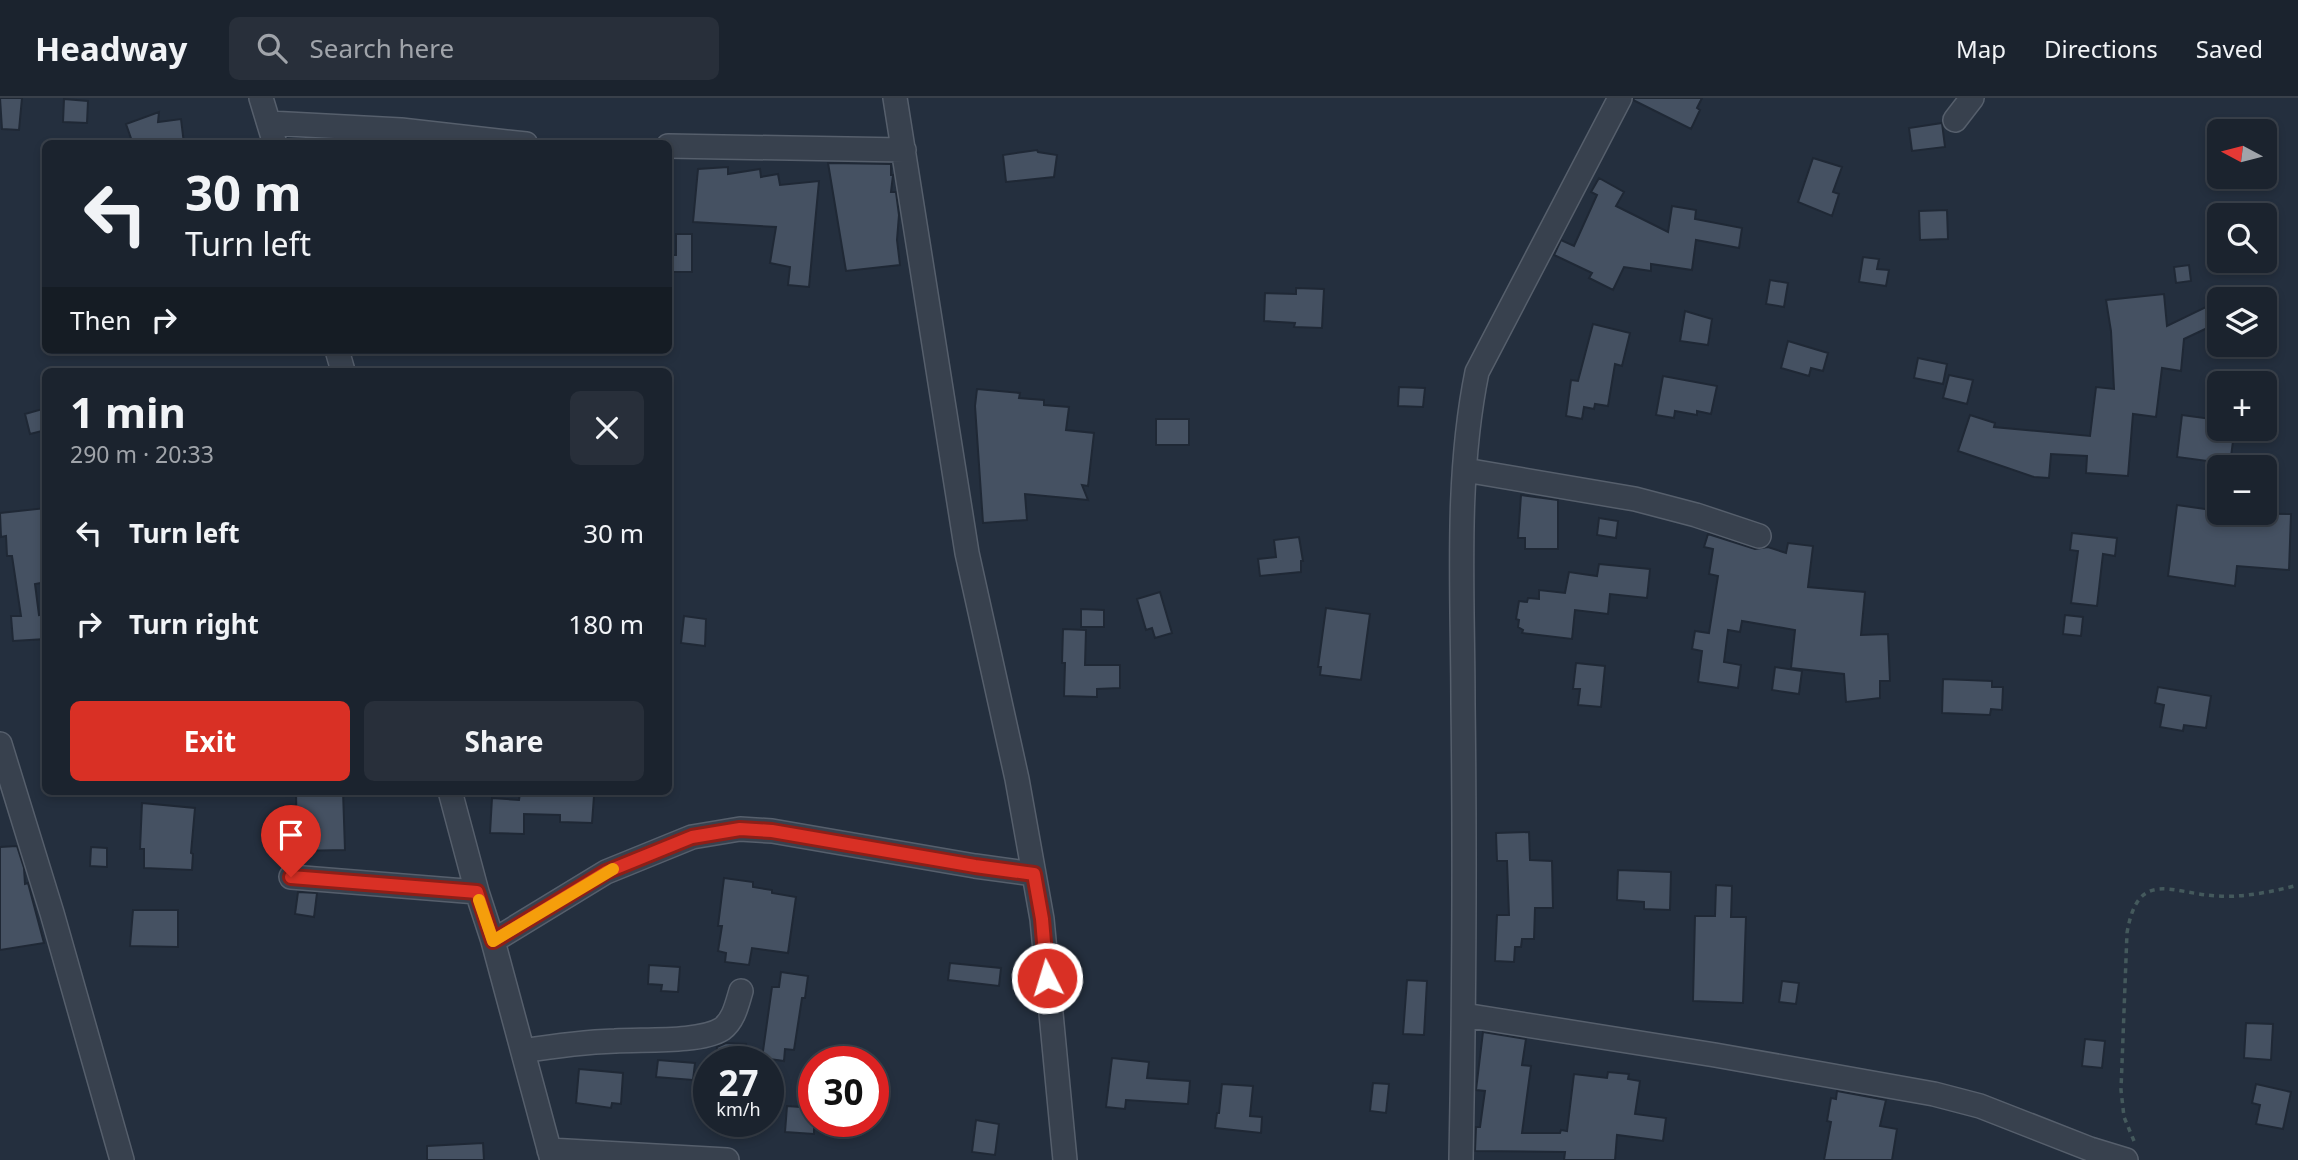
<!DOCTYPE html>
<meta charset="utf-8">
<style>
:root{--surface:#1b232e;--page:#282f3a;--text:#f1f3f6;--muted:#a0a4aa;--line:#39404a;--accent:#d93025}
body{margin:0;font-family:"Noto Sans",sans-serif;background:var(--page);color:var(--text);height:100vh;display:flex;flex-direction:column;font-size:26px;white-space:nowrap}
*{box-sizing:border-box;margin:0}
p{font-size:23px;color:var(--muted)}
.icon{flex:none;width:38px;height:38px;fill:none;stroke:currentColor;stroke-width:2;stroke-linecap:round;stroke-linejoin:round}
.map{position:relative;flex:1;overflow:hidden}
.sheet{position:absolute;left:42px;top:270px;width:630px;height:427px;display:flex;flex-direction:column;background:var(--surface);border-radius:10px;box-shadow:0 4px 10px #0003,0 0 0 2px var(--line)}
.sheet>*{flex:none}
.guide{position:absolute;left:42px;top:42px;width:630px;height:214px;border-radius:10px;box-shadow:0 4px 10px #0003,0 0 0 2px var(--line);background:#1b232e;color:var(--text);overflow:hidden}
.needle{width:46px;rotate:277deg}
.controls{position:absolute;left:2207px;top:21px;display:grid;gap:14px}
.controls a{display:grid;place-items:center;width:70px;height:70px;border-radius:10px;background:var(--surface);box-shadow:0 4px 10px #0003,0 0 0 2px var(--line);font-size:35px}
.speed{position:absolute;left:693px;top:948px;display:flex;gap:14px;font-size:35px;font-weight:700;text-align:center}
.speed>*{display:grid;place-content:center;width:91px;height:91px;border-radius:50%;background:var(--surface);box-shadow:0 4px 10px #0003,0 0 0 2px var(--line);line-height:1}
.speed small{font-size:18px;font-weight:400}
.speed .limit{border:10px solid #d22;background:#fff;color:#111}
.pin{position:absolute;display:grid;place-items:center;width:60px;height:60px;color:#fff;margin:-72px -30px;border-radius:50% 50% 50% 0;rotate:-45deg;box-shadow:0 0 7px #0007}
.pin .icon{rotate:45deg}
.me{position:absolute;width:77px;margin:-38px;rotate:355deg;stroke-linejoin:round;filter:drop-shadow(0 0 5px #0008)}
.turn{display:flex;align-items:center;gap:24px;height:147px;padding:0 28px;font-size:32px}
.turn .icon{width:91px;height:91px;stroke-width:2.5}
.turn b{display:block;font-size:49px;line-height:60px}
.then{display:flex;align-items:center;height:66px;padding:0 28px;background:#0003;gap:14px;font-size:26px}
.round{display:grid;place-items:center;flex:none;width:74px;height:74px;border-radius:10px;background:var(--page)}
.overview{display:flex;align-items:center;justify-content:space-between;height:119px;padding:0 28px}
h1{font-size:42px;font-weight:700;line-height:52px}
.action{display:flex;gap:14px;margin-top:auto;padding:14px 28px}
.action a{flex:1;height:80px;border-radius:10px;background:var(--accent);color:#fff;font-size:28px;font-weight:700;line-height:80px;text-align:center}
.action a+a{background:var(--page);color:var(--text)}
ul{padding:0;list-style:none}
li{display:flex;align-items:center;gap:21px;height:91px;padding:0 28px}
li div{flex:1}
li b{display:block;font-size:26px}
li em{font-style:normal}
header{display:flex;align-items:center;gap:42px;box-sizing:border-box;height:98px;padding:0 35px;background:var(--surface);border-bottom:2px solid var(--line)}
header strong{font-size:33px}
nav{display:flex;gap:38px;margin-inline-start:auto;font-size:24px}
.search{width:490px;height:63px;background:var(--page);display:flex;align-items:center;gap:18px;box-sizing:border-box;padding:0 24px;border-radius:10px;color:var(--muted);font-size:26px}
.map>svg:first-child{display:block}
</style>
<header>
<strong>Headway</strong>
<div class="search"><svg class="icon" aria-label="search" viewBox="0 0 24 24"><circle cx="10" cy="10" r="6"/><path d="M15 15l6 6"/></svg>Search here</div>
<nav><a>Map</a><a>Directions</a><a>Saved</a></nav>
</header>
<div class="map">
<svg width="2298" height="1062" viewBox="0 0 2298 1062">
<rect width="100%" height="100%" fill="#242f3e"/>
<!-- building -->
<path fill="#455162" stroke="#1f2835" stroke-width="2" d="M 0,0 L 22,0 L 19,32 L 2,31 Z
M 1634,0 L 1702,0 L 1697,10 L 1700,12 L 1691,31 L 1633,2 Z
M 64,1 L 88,3 L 87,25 L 63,24 Z
M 159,14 L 158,24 L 181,21 L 184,46 L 133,46 L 126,26 Z
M 1942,25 L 1945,49 L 1912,53 L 1909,30 Z
M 1037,52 L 1038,54 L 1057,57 L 1054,79 L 1006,84 L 1003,57 Z
M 1813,60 L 1842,69 L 1833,94 L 1839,96 L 1832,118 L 1798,104 Z
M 828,65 L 891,66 L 891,77 L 893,77 L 891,94 L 896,94 L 899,117 L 897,142 L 900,167 L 846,173 Z
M 728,69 L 728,76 L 760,71 L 761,79 L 778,76 L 780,87 L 819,83 L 809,189 L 788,187 L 790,169 L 770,165 L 776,129 L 693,124 L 698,71 Z
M 1599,80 L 1624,94 L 1616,108 L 1668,134 L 1672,108 L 1696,112 L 1695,121 L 1742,130 L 1739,150 L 1696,142 L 1692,172 L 1651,166 L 1651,173 L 1624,169 L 1613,192 L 1589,180 L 1592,175 L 1554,157 L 1561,142 L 1574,148 L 1597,97 L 1591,94 Z
M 1947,112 L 1948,141 L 1920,142 L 1919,113 Z
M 676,136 L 692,136 L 692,174 L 668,174 L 668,157 L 676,157 Z
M 1863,159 L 1879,161 L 1877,171 L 1889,172 L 1886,188 L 1859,184 Z
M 2189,167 L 2191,183 L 2176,185 L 2174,169 Z
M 1770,182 L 1788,185 L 1784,209 L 1766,206 Z
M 1296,190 L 1324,191 L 1322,230 L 1294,229 L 1295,225 L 1264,223 L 1265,195 L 1296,196 Z
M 2164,196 L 2167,228 L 2210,207 L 2218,225 L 2184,241 L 2181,273 L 2162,270 L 2156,319 L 2133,316 L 2128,378 L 2086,375 L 2087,358 L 2051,356 L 2049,380 L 2034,379 L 1958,353 L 1970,317 L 1995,325 L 1994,329 L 2090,338 L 2096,289 L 2114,291 L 2111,233 L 2106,202 Z
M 1685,213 L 1712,221 L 1708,247 L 1680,243 Z
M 1593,226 L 1630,235 L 1622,268 L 1615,266 L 1608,308 L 1595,306 L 1594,311 L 1584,309 L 1582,321 L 1566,318 L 1571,282 L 1578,283 Z
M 1788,243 L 1828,255 L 1823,273 L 1811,270 L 1809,278 L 1781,270 Z
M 1918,260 L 1947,266 L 1943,286 L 1914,280 Z
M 1949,277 L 1973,282 L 1967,306 L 1943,300 Z
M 1663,278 L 1717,288 L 1711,316 L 1697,313 L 1697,317 L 1675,313 L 1674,320 L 1656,317 Z
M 1399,289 L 1425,290 L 1423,309 L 1398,308 Z
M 977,291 L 1020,295 L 1019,300 L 1044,302 L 1044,307 L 1069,309 L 1066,332 L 1094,335 L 1088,388 L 1082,387 L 1088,402 L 1025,396 L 1027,422 L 983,425 L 975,308 Z
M 46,310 L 46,332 L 30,336 L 25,316 Z
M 2182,317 L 2219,322 L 2219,334 L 2234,336 L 2230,366 L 2177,359 Z
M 1156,321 L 1189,321 L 1189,347 L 1156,347 Z
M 1521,397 L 1558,402 L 1558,451 L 1525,451 L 1525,440 L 1518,440 Z
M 2177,407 L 2219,413 L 2219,415 L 2291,416 L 2289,472 L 2237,468 L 2235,488 L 2168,478 Z
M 46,410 L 46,484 L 35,486 L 39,517 L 46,516 L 46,541 L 13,543 L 11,518 L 21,518 L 12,458 L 7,458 L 6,438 L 1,439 L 0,415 Z
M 1599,420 L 1618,423 L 1616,440 L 1597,437 Z
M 2072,435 L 2117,440 L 2115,458 L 2103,456 L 2097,508 L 2071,505 L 2078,453 L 2070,452 Z
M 1708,436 L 1755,451 L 1768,449 L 1786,455 L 1788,445 L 1813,448 L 1808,489 L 1865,494 L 1861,537 L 1888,536 L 1890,583 L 1880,583 L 1880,600 L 1846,604 L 1844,576 L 1791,570 L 1795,532 L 1742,523 L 1740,534 L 1728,532 L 1724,564 L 1741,567 L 1738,590 L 1698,584 L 1702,553 L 1692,551 L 1695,533 L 1709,535 L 1718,478 L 1709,476 L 1713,451 L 1704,449 Z
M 1299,439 L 1303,463 L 1301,463 L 1301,474 L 1260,478 L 1258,461 L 1276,459 L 1274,442 Z
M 1599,466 L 1650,471 L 1647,500 L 1610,496 L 1608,516 L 1575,512 L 1572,541 L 1522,535 L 1523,532 L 1518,529 L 1519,522 L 1516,521 L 1519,503 L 1527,504 L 1528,500 L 1539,501 L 1539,492 L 1565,495 L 1569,474 L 1597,478 Z
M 1160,494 L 1172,535 L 1155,540 L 1152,530 L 1146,532 L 1137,501 Z
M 1326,510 L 1370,516 L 1361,582 L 1320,577 L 1321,569 L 1318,569 Z
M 1081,511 L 1104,512 L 1104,529 L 1081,529 Z
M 2065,517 L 2083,519 L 2081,538 L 2063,536 Z
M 684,518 L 706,521 L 705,548 L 681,545 Z
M 1063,531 L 1086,532 L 1085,567 L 1120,567 L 1120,590 L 1097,591 L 1097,599 L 1064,598 L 1065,565 L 1062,565 Z
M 1576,565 L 1605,568 L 1601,609 L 1578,607 L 1580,591 L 1573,591 Z
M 1775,569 L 1802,573 L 1799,596 L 1772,592 Z
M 1943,581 L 1992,583 L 1992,589 L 2003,589 L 2002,612 L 1991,611 L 1990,617 L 1942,615 Z
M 2158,589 L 2211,598 L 2206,630 L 2184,627 L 2183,633 L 2160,629 L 2164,607 L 2155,605 Z
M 296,693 L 343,693 L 345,752 L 297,753 Z
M 520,695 L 594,698 L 592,725 L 560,724 L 560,717 L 524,716 L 524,736 L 490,735 L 492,700 L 519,702 Z
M 142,705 L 195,710 L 191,755 L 193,756 L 192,772 L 144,770 L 144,751 L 140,751 Z
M 1529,734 L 1530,762 L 1552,763 L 1553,810 L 1535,810 L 1534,841 L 1522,841 L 1521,849 L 1515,849 L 1514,864 L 1495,863 L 1497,817 L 1509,817 L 1507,763 L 1497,763 L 1496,735 Z
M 17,748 L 24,770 L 25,786 L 28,785 L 44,845 L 0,852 L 0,749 Z
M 91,749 L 107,750 L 107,769 L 90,768 Z
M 1618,772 L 1671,774 L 1670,812 L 1644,811 L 1644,804 L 1617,802 Z
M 724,780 L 753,784 L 753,789 L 772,792 L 772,795 L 796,799 L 788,855 L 752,850 L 749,867 L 725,864 L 726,855 L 718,853 L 722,828 L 718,828 Z
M 1716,787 L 1732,788 L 1731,819 L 1746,819 L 1743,905 L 1693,903 L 1695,818 L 1715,818 Z
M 298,794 L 317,795 L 314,819 L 295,816 Z
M 133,812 L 178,812 L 178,849 L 130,848 Z
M 950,865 L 1001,870 L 999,888 L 948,882 Z
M 649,867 L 680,869 L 678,894 L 661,893 L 662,887 L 648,886 Z
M 781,874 L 808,878 L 805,900 L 802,900 L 794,952 L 785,951 L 784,963 L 762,960 L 772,889 L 779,889 Z
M 1407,882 L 1427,883 L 1424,937 L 1403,936 Z
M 1782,883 L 1799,885 L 1796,906 L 1779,904 Z
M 2246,925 L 2273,926 L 2271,962 L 2244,960 Z
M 1483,934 L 1526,941 L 1522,967 L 1531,968 L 1522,1035 L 1560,1035 L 1561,1032 L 1567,1033 L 1574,976 L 1607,980 L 1608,974 L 1629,976 L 1628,981 L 1640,983 L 1635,1016 L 1666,1020 L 1663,1043 L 1617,1037 L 1615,1062 L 1564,1062 L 1565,1054 L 1475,1053 L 1476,1029 L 1480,1029 L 1485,993 L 1476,992 Z
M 2085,941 L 2105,943 L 2102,970 L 2082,968 Z
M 726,945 L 746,946 L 745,964 L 716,964 L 717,949 Z
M 1112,960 L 1149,964 L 1147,980 L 1190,983 L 1188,1006 L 1126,1002 L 1125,1011 L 1106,1009 Z
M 658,962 L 695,965 L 693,982 L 656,979 Z
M 579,971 L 623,975 L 621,1006 L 612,1005 L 611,1010 L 576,1005 Z
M 1373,985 L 1389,986 L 1386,1015 L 1370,1013 Z
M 1222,986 L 1253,988 L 1250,1018 L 1262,1019 L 1261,1035 L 1215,1030 L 1217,1015 L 1219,1015 Z
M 2256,986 L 2291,994 L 2283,1031 L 2256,1026 L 2260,1007 L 2252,1005 Z
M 1837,993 L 1886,1002 L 1880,1028 L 1897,1031 L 1892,1062 L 1824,1062 L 1831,1024 L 1827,1023 L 1831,1000 L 1836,1001 Z
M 787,1008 L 814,1010 L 814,1036 L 785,1034 Z
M 976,1022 L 999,1026 L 995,1057 L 972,1054 Z
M 483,1045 L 484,1062 L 427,1062 L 427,1048 Z"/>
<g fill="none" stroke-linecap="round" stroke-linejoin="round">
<!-- minor casing -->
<g stroke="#565f6c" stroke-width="26">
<path id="minor" d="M 261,0 L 275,46
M 895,0 L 967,455 L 1017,681 L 1042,821 L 1065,1062
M 1955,22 L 1972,0
M 269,25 L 401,32 L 526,46
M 668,48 L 904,52
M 337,252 L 343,273
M 1465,372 L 1635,401 L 1696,417 L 1759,438
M 0,646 L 52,815 L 122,1062
M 450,693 L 477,794 L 493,843 L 552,1062
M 291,779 L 477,794
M 493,843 L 606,774 L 692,739 L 740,731 L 772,733 L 975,768 L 1034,776
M 1464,917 L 1715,957 L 1934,996 L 1980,1008 L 2090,1051 L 2126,1062
M 523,953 C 554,948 584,944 615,943 C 642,941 700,945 722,931 C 734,922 737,906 741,893
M 549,1052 L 727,1062
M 1461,1062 C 1464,910 1465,758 1463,606 C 1463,496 1455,382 1477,274 L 1620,0"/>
</g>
<!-- path -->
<path stroke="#44595c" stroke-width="3.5" stroke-dasharray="5 5" stroke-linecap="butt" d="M 2134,1043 L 2124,1019 L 2121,992 L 2127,835 C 2138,769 2172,796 2218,798 C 2241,800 2276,793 2298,787"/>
<!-- minor -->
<use href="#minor" stroke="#38414e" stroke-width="23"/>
</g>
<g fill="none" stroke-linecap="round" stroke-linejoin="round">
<!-- route casing -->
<g stroke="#8d1f18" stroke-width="18">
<path id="route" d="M 291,779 L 477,794 L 493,843 L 606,774 L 692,739 L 740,731 L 772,733 L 975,768 L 1034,776 L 1042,821 L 1047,880"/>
</g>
<!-- route -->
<use href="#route" stroke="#d93025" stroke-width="12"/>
<!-- slow -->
<path stroke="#f59e0b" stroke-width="12" d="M 479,802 L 493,843 L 613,771"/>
</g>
</svg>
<div class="controls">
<a><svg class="needle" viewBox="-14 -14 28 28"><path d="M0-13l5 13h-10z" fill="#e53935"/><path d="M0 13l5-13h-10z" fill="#a0a4aa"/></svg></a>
<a><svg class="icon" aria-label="search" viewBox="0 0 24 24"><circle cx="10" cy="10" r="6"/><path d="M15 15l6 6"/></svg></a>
<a><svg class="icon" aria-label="layers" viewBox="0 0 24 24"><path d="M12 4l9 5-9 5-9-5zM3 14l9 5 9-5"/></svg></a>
<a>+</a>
<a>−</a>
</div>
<div class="speed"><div>27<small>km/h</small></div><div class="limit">30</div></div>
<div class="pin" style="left:291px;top:779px;background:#d93025"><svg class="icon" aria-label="arrive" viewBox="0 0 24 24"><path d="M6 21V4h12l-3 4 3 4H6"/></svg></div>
<svg class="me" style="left:1047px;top:880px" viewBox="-20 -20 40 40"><circle r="17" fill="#d93025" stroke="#fff" stroke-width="3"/><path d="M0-11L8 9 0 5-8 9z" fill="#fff"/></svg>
<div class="guide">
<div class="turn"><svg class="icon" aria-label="left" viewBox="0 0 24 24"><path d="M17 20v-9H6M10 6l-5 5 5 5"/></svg><div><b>30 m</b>Turn left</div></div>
<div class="then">Then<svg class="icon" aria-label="right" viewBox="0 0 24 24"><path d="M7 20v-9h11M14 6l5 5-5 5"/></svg></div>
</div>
<section class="sheet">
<div class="overview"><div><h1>1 min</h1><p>290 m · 20:33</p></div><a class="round"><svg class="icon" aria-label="close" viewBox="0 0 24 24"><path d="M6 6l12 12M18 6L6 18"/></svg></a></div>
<ul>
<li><svg class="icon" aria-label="left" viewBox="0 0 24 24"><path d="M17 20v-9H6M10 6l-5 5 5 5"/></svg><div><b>Turn left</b></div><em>30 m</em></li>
<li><svg class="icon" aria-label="right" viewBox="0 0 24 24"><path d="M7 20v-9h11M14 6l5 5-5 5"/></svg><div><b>Turn right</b></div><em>180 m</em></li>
</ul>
<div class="action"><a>Exit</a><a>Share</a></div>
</section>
</div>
